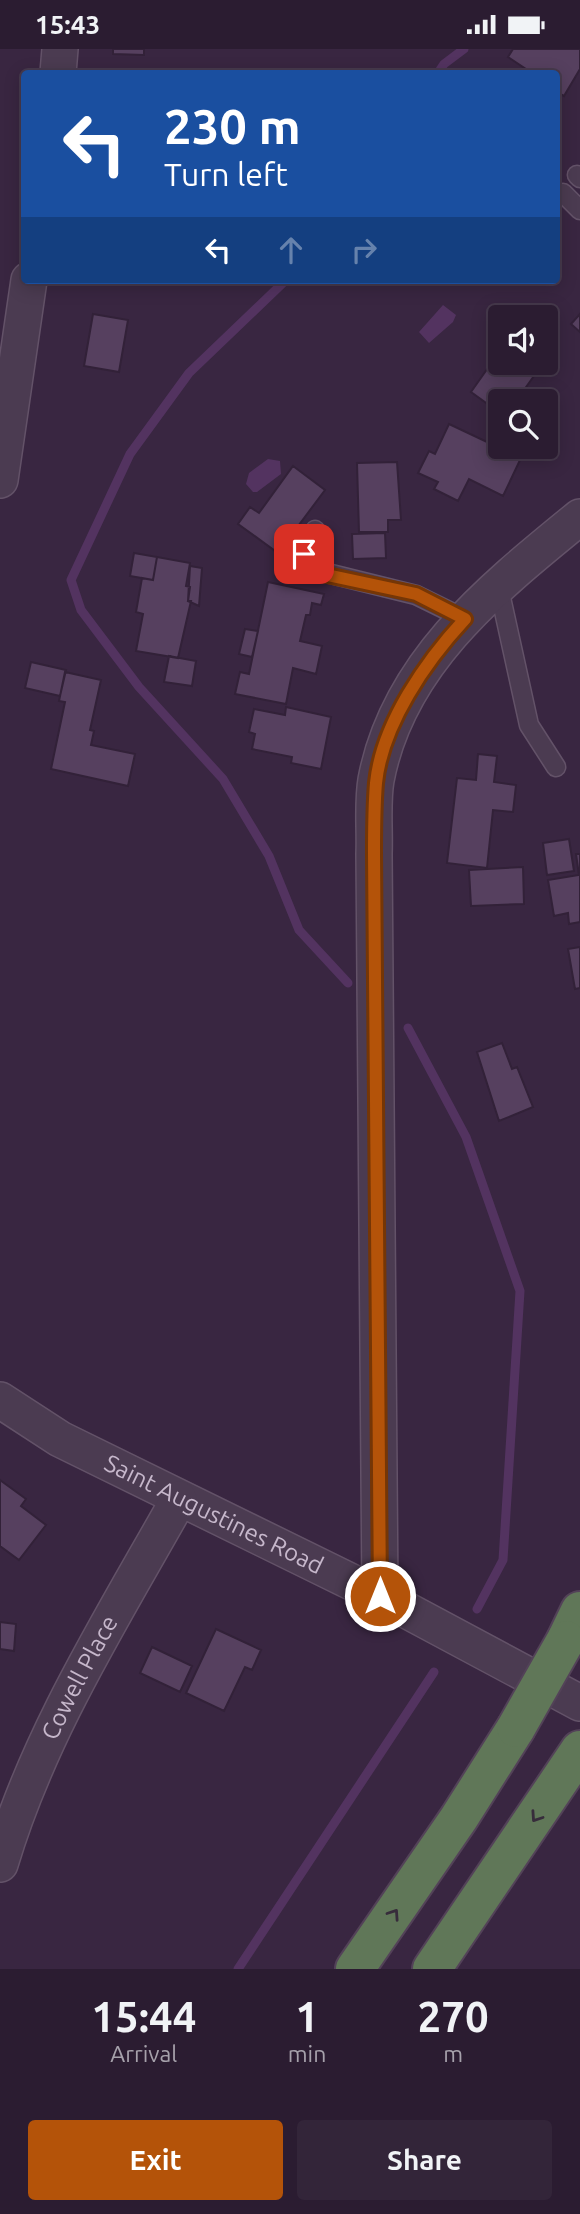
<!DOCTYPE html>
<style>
:root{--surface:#2b1c31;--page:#332539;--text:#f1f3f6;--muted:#a6a1ab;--line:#473a4d;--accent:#b45309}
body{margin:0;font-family:Ubuntu,sans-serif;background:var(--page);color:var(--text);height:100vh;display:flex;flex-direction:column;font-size:26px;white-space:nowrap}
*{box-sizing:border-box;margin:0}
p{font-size:23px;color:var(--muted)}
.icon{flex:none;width:38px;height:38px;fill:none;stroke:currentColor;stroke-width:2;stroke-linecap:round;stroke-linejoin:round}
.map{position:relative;height:1920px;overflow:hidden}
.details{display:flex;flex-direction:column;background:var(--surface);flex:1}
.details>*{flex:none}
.banner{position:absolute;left:21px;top:21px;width:539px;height:214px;border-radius:7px;box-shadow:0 4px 18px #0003,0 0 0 2px var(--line);background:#1a4fa0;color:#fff;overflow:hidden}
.fabs{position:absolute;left:488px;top:256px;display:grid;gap:14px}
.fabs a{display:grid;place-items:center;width:70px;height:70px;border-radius:7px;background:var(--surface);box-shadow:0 4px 18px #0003,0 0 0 2px var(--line);font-size:35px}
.pin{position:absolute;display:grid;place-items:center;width:60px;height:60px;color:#fff;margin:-30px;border-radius:14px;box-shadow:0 4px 10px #0006}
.me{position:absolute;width:77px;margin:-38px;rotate:0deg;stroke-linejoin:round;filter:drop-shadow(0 0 5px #0008)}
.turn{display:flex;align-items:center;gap:24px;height:147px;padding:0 28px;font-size:32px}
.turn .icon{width:91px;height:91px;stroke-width:2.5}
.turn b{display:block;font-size:49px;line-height:60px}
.lanes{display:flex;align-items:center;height:66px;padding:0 28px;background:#0003;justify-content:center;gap:35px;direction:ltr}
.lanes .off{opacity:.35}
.eta{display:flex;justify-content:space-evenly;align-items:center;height:119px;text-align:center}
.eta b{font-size:42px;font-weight:700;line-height:49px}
.primary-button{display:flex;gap:14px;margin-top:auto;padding:14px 28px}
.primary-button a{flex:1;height:80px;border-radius:7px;background:var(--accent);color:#fff;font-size:28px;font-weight:700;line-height:80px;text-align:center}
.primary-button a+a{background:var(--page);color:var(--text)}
.status{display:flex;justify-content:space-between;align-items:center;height:49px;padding:0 35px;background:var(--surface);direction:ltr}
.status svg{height:19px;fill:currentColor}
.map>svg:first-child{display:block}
</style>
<div class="status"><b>15:43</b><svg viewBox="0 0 49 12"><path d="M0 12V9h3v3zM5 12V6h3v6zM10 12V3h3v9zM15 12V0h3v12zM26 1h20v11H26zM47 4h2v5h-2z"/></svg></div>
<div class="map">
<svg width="580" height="1920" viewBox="0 0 580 1920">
<rect width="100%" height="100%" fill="#392641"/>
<!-- water -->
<path fill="#533360" d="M 443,256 L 456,266 L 453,273 L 429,294 L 419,283 Z
M 268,410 L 280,412 L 281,425 L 257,443 L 253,443 L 246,435 L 249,424 Z"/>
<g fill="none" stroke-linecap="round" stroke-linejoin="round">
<!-- stream -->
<path stroke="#533360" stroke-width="9" d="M 438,24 L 444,15 L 464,0
M 286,231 L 189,324 L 130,405 L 71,531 L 81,561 L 139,638 L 223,730 L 269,807 L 299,881 L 348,934
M 408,979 L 466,1088 L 520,1242 L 503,1511 L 477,1560
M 238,1920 L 434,1623"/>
</g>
<!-- building -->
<path fill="#56405f" stroke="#322138" stroke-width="2" d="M 113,0 L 144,0 L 144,6 L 113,5 Z
M 513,0 L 580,0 L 580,20 L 564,47 L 556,42 L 556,24 L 532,24 L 508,8 Z
M 93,265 L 128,271 L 119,323 L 84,317 Z
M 580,265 L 580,283 L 571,275 Z
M 497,306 L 500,313 L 544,313 L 516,352 L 511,349 L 500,352 L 500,364 L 471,343 Z
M 496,361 L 500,363 L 500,382 L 488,372 Z
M 449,375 L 521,409 L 503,447 L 469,430 L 458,452 L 434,440 L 438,433 L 418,424 L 429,402 L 435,405 Z
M 397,413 L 401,471 L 388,471 L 388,483 L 359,483 L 357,414 Z
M 293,417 L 325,441 L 278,504 L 238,475 L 250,458 L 259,464 Z
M 385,484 L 386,509 L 353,510 L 352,485 Z
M 134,504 L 157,508 L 153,531 L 130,527 Z
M 157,508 L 190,514 L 186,537 L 190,538 L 188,552 L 191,552 L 178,609 L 136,602 L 143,565 L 136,563 L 142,529 L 153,531 Z
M 190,517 L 202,519 L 199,557 L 188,552 Z
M 268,533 L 324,545 L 321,556 L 312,554 L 310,566 L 306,566 L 300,592 L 322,597 L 316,625 L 293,619 L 286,655 L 235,645 L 240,623 L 249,625 Z
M 245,580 L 258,582 L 252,608 L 239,605 Z
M 169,607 L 196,612 L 192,637 L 164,633 Z
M 31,613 L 66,621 L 60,647 L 25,639 Z
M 65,623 L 101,631 L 90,681 L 94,682 L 91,696 L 135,705 L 128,737 L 51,720 L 65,653 L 59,652 Z
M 286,658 L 331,668 L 321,720 L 291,714 L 292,708 L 252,700 L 255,685 L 249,683 L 254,660 L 285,666 Z
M 478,705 L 497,707 L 494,733 L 516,736 L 513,763 L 493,761 L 487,819 L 447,814 L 457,729 L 476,731 Z
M 569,790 L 574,822 L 547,826 L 543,794 Z
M 576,805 L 580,805 L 580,873 L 569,875 L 568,864 L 554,867 L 548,831 L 579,826 Z
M 523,818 L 524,855 L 471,857 L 469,821 Z
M 580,898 L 580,939 L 575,940 L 568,900 Z
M 502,994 L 512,1020 L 517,1018 L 533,1058 L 499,1072 L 477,1003 Z
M 0,1431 L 26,1450 L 21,1457 L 46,1476 L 19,1511 L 0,1497 Z
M 0,1573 L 16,1575 L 14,1602 L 0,1600 Z
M 216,1580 L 261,1601 L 252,1621 L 245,1618 L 224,1662 L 186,1644 Z
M 152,1598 L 192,1617 L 180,1643 L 140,1624 Z"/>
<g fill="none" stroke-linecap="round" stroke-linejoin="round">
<!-- service casing -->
<g stroke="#635268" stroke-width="21">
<path id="service" d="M 577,126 L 580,129
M 563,144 L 580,161
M 315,481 L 304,505 L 307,519 L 416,546 L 465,570
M 498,535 L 529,676 L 556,718"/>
</g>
<!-- minor casing -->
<g stroke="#635268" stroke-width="38">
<g id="minor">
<path d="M 58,24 L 60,0"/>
<path d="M 0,431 L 29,231"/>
<path id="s1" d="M 0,1351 L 60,1390 L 380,1547 L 580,1654"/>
<path d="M 380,1547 L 374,805 C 375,781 372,754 376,731 C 398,614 493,539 580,468"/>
<path id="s2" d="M 0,1815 C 39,1684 113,1568 179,1450"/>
</g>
</g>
<!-- motorway casing -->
<g stroke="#534258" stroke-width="42">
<path id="motorway" d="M 566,1591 L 580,1562
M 355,1920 L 459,1769 L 516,1679
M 432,1920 L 580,1701"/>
</g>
<!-- service -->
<use href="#service" stroke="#4b3b51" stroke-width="18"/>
<!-- minor -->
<use href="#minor" stroke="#4b3b51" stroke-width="35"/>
<!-- motorway -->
<use href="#motorway" stroke="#607758" stroke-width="38"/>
<!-- motorway-bridge casing -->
<g stroke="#534258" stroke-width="42" stroke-linecap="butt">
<path id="motorway-bridge" d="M 516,1679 L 566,1591"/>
</g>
<!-- motorway-bridge -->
<use href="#motorway-bridge" stroke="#607758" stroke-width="38"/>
</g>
<!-- one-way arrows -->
<defs><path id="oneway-chevron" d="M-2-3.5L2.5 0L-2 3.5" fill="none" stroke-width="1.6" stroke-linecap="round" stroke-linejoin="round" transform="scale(1.75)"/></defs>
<g stroke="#372c3b">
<use href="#oneway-chevron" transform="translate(536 1768) rotate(124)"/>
<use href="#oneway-chevron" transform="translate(394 1865) rotate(-56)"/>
</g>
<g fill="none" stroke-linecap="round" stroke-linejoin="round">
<!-- route casing -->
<g stroke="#753606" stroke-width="18">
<path id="route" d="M 304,505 L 307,519 L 313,523 L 416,545 L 465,570 C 426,612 382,675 376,734 C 374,758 374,782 374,805 L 380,1547"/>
</g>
<!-- route -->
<use href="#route" stroke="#b45309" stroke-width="12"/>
</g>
<g text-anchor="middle" stroke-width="5" stroke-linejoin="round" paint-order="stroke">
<!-- street labels -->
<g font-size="24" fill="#c6b7cb" stroke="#301f36">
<text dy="8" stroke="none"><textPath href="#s1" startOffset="243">Saint Augustines Road</textPath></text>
<text dy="8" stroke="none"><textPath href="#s2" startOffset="203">Cowell Place</textPath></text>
</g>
</g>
</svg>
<div class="fabs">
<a><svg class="icon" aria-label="sound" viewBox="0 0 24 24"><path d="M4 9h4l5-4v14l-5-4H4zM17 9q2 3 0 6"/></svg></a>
<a><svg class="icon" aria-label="search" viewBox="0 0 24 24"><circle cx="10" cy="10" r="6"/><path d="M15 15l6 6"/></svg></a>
</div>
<div class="pin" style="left:304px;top:505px;background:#d93025"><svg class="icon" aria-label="arrive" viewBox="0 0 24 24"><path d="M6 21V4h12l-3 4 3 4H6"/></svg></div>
<svg class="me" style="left:380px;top:1547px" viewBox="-20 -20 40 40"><circle r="17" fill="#b45309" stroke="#fff" stroke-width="3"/><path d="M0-11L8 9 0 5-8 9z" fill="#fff"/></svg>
<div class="banner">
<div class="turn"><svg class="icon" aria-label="left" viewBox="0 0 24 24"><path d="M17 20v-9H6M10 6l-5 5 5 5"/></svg><div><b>230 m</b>Turn left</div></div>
<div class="lanes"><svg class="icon" aria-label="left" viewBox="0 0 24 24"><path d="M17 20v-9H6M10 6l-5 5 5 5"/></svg><svg class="icon off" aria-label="ahead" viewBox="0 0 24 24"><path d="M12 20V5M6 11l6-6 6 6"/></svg><svg class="icon off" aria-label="right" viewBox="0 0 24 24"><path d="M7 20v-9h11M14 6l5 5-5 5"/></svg></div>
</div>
</div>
<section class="details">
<div class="eta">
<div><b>15:44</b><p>Arrival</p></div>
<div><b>1</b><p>min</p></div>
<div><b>270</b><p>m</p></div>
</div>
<div class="primary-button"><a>Exit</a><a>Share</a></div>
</section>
